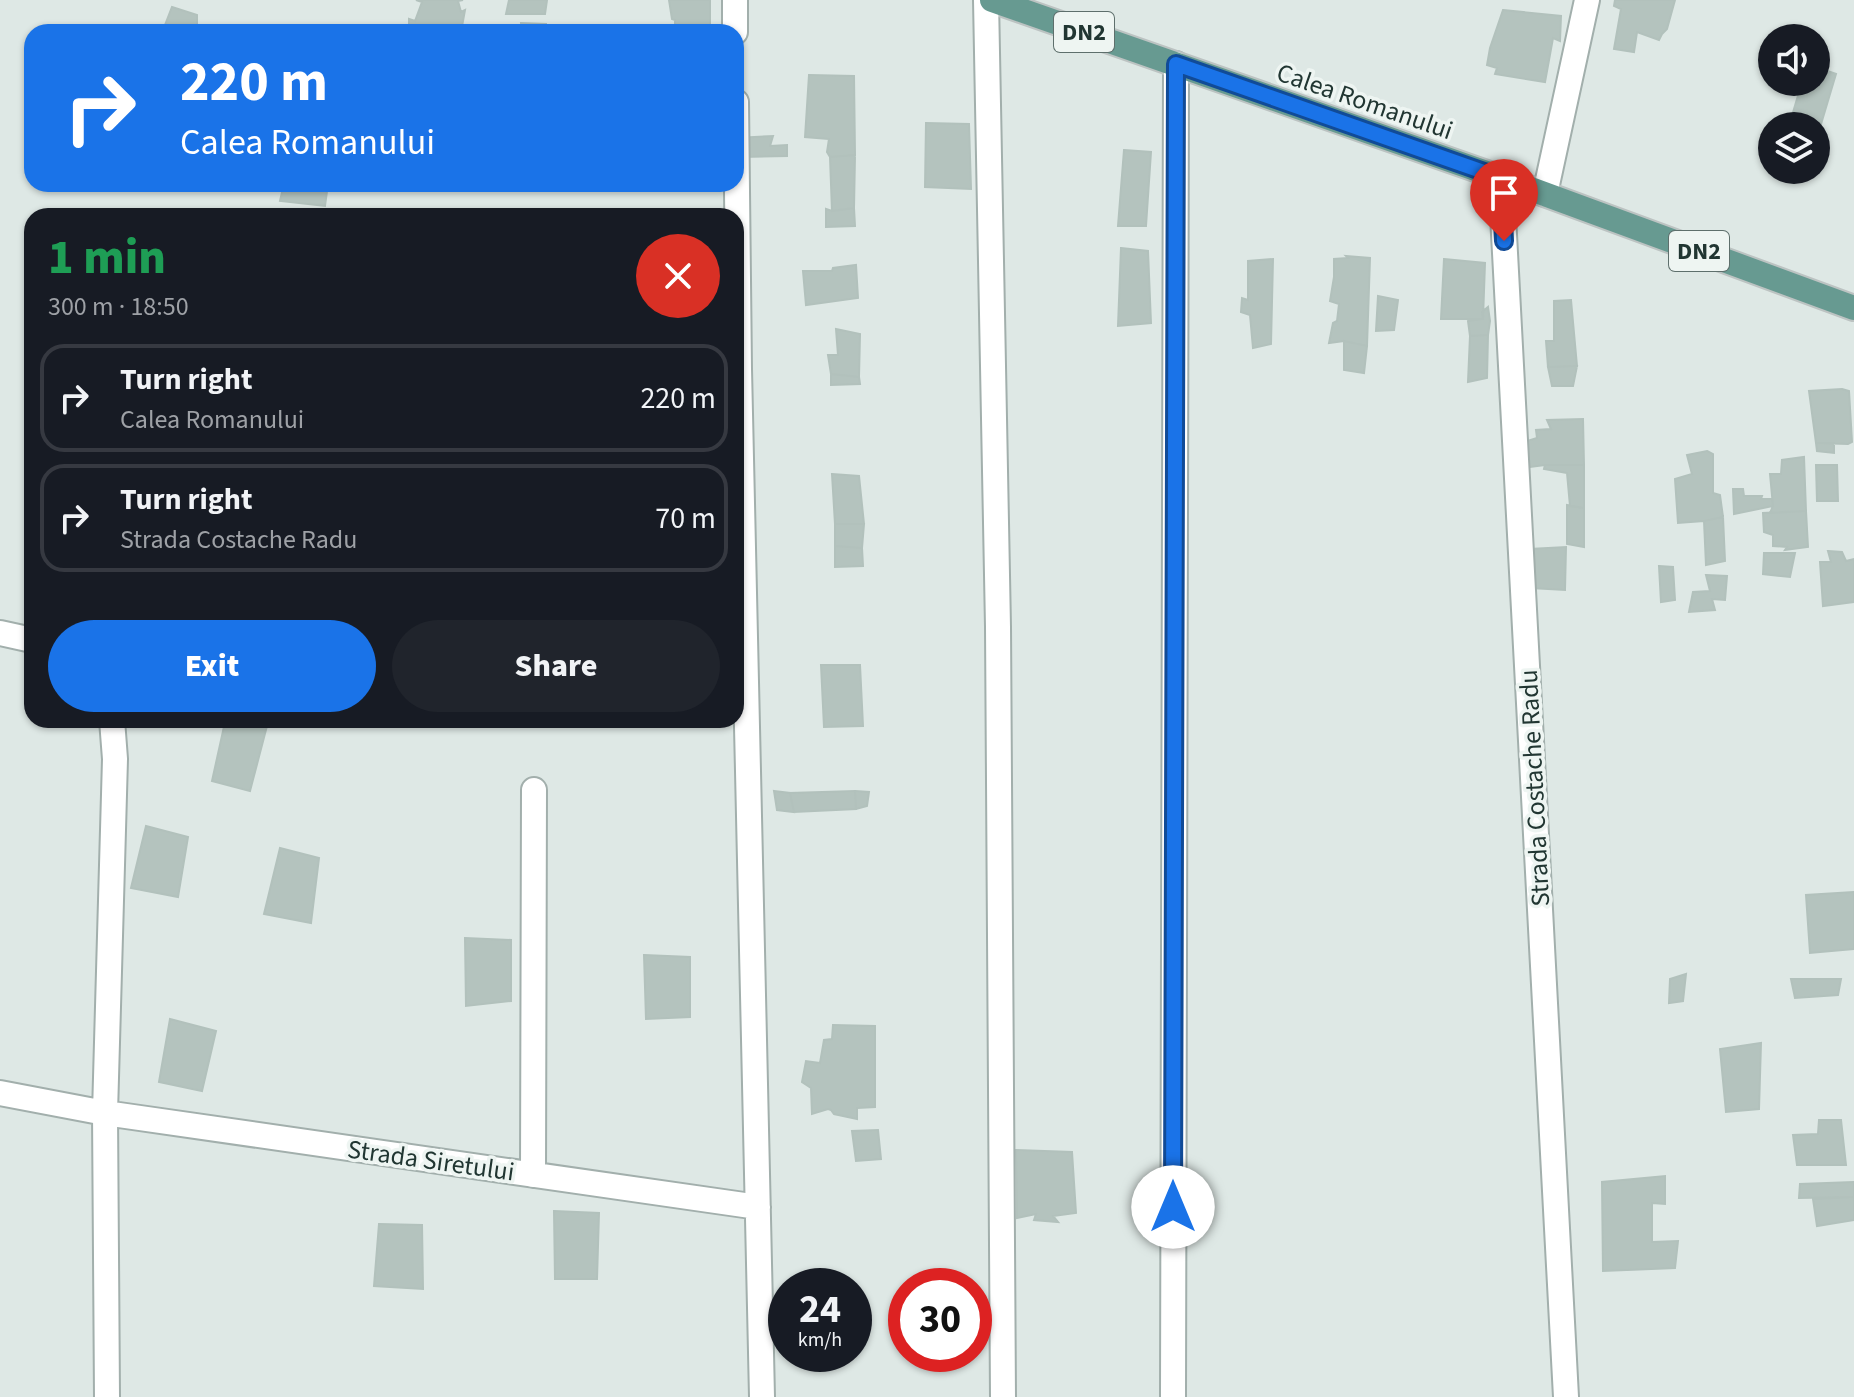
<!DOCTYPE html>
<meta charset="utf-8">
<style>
:root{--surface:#171b24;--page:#20242c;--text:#f1f3f6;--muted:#9ea1a6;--line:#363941;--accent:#1a73e8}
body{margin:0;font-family:"Source Sans 3",sans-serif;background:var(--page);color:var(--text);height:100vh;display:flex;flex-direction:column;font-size:30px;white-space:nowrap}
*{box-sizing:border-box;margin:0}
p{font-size:26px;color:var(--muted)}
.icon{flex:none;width:44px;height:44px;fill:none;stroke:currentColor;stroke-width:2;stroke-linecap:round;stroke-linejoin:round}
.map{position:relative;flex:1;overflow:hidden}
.details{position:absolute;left:24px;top:208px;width:720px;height:520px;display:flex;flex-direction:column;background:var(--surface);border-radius:24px;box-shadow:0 2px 6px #0004}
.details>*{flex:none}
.guide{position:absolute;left:24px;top:24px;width:720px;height:168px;border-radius:24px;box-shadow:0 2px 6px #0004;background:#1a73e8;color:#fff;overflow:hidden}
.tools{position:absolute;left:1758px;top:24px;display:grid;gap:16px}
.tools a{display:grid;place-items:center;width:72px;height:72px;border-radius:50%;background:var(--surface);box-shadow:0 2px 6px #0004;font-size:40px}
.speed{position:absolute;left:768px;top:1268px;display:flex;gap:16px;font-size:40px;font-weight:700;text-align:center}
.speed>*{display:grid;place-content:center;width:104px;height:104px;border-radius:50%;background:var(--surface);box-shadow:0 2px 6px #0004;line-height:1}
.speed small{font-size:20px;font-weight:400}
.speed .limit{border:12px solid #d22;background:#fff;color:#111}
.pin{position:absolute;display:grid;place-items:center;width:68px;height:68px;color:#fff;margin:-82px -34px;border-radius:50% 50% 50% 0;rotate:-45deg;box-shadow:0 0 8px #0007}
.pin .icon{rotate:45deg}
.me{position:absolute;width:88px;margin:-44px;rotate:0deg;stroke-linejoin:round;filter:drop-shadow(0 0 6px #0008)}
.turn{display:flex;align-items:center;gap:28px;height:168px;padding:0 24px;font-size:36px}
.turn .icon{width:104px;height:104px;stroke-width:2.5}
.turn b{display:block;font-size:56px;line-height:68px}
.round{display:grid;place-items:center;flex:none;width:84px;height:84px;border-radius:42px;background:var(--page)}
.headline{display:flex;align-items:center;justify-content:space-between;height:136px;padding:0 24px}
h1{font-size:48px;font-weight:800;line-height:60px;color:#1e9e55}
.cta{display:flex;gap:16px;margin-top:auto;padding:16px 24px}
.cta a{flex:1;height:92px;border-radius:48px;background:var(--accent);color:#fff;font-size:32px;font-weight:800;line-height:92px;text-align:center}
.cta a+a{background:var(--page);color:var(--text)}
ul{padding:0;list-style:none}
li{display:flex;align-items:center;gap:24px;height:108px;margin:0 16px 12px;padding:0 8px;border:4px solid var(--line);border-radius:24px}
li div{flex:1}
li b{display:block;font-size:30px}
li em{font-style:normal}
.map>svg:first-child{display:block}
</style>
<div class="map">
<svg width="1854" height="1397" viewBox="0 0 1854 1397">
<rect width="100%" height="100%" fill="#dee8e5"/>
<!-- building -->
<path fill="#b4c3be" stroke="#b2c1bc" stroke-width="2" d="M 416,0 L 463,0 L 458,1 L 461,12 L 465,10 L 461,32 L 409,32 L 409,19 L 415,21 L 422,2 Z
M 547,0 L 545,14 L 506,14 L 509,0 Z
M 669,0 L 710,0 L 710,32 L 675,32 L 675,20 L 672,19 Z
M 1615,0 L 1675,0 L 1667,29 L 1662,34 L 1659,40 L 1637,32 L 1634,52 L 1614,49 L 1621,9 L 1614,6 Z
M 172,7 L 197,15 L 197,32 L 165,25 Z
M 1503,10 L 1561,16 L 1560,41 L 1553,38 L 1545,82 L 1495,74 L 1497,68 L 1487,65 L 1490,48 Z
M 521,23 L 546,24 L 546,32 L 522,32 Z
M 1816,67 L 1836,74 L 1816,141 L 1816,126 L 1789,126 L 1802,82 L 1816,82 Z
M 809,75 L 854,76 L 855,155 L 830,157 L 827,152 L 829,139 L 805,137 Z
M 926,123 L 969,124 L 971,189 L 925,187 Z
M 773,136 L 770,146 L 787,145 L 787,156 L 741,157 L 736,138 Z
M 1124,150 L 1151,152 L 1146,226 L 1118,226 Z
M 855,155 L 854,208 L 832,211 L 830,157 Z
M 284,184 L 328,184 L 325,206 L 280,201 Z
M 854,208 L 855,226 L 826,227 L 826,209 L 832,211 Z
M 1121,248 L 1148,251 L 1151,323 L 1118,326 Z
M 1346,256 L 1370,258 L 1367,346 L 1344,341 L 1329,343 L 1333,323 L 1337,321 L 1339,304 L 1330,301 L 1334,277 L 1334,259 L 1348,258 Z
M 1273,259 L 1271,344 L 1253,348 L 1250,315 L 1241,312 L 1242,298 L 1248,300 L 1248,261 Z
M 1444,259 L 1485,263 L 1483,319 L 1441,319 Z
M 856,265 L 858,298 L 806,305 L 803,271 L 832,271 L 833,268 Z
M 1378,296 L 1398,300 L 1394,330 L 1376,331 Z
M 1571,300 L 1577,366 L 1548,367 L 1546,341 L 1554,341 L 1554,301 Z
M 1488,307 L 1490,321 L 1488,335 L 1470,336 L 1468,321 L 1483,319 L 1482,312 Z
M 836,329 L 860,334 L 859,377 L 831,374 L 828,355 L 838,355 Z
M 1488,335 L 1487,378 L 1468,382 L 1470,336 Z
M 1344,341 L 1367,346 L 1364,373 L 1344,370 Z
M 1577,366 L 1573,386 L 1552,386 L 1548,367 Z
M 831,374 L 859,377 L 860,384 L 831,385 Z
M 1842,389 L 1849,391 L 1852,442 L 1848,444 L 1816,443 L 1809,391 Z
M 1583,419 L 1584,465 L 1545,465 L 1523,468 L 1521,443 L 1537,438 L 1536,430 L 1551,429 L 1547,420 Z
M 1816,443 L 1834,443 L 1834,453 L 1817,451 Z
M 1707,451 L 1713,454 L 1713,493 L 1720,495 L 1723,517 L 1704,521 L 1678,523 L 1675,479 L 1692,474 L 1687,455 Z
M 1804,457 L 1806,511 L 1770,513 L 1773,506 L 1770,474 L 1781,474 L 1782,460 Z
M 1545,465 L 1584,465 L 1584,508 L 1570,506 L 1567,473 L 1544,469 Z
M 1816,465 L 1837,465 L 1838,501 L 1817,501 Z
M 832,474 L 859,476 L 864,524 L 835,524 Z
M 1733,489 L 1743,489 L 1744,496 L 1762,496 L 1761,499 L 1772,499 L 1773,506 L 1734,514 Z
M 1567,505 L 1584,508 L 1584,547 L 1567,544 Z
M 1806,511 L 1808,547 L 1785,550 L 1787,547 L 1773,546 L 1773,535 L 1764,532 L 1763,513 Z
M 1723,517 L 1725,561 L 1706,565 L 1704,521 Z
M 835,524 L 864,524 L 862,548 L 835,546 Z
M 835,546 L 862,548 L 863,566 L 835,567 Z
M 1566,547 L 1565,590 L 1531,588 L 1530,549 Z
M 1828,551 L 1842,552 L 1846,561 L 1854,559 L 1854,602 L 1823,606 L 1820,562 L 1831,562 Z
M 1764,553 L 1795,553 L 1790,577 L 1763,574 Z
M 1659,566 L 1673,567 L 1675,600 L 1661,602 Z
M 1706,575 L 1727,576 L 1725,600 L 1712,599 L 1715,610 L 1689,612 L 1693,592 L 1710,591 Z
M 821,665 L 860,665 L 863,726 L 824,727 Z
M 225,722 L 267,726 L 250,791 L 212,781 Z
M 774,791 L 790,793 L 794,812 L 777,810 Z
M 855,791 L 856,809 L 794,812 L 790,793 Z
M 855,791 L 869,792 L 867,806 L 856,809 Z
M 146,826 L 188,837 L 178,897 L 131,888 Z
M 280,848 L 319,858 L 311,923 L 264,914 Z
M 1854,892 L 1854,949 L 1810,953 L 1806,895 Z
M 465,938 L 511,940 L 511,1001 L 466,1006 Z
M 644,955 L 690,957 L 690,1017 L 646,1019 Z
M 1686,974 L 1683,1001 L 1669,1003 L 1670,979 Z
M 1791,979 L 1841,979 L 1838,995 L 1795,998 Z
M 170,1019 L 216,1031 L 202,1091 L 159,1082 Z
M 833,1025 L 875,1026 L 875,1107 L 857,1108 L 857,1119 L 834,1114 L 831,1110 L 828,1109 L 812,1114 L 811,1088 L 802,1082 L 806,1061 L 820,1063 L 824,1040 L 832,1039 Z
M 1761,1043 L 1759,1109 L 1726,1112 L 1720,1049 Z
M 1819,1120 L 1841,1120 L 1846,1165 L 1797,1165 L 1793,1135 L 1818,1134 Z
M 878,1130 L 881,1159 L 856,1161 L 852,1131 Z
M 1016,1150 L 1072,1152 L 1076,1213 L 1053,1216 L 1058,1222 L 1034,1220 L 1036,1214 L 1017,1218 Z
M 1665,1176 L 1665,1204 L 1652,1203 L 1652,1242 L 1678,1241 L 1675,1268 L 1603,1271 L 1602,1182 Z
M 1854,1182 L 1854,1197 L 1799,1198 L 1800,1184 Z
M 1854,1197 L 1854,1220 L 1817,1226 L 1813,1199 Z
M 554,1211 L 599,1213 L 597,1279 L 555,1279 Z
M 379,1224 L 422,1225 L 423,1289 L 374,1286 Z"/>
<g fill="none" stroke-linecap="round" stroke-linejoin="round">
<!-- minor casing -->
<g stroke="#a2afac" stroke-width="28">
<path id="minor" d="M 735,0 L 735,32
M 986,0 L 998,627 L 1003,1397
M 736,102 L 739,369 L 762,1397
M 1501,178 L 1566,1397
M 1545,194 L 1587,0
M 0,633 L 32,640
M 0,1093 L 105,1113 L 758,1207
M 533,1175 L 534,790
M 107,1397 L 105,1113 L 115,759 L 112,720
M 1173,1397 L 1176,64"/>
</g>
<!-- major casing -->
<g stroke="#bcc3c2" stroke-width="28">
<path id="major" d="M 992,0 L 1501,178 L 1854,308"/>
</g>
<!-- minor -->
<use href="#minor" stroke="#fff" stroke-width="24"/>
<!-- major -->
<use href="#major" stroke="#679a91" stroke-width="24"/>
</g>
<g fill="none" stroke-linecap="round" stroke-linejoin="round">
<!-- route casing -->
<g stroke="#114b97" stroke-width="20">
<path id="route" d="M 1173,1207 L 1176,64 L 1501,178 L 1504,241"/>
</g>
<!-- route -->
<use href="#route" stroke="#1a73e8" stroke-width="14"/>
</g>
<g text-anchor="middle" stroke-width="7" stroke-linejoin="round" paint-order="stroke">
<!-- shield labels -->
<g fill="#eef5f2" stroke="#5e6f6c" stroke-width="2">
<rect x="1054" y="12" width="60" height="40" rx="6"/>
<rect x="1669" y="231" width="60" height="40" rx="6"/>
</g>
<g font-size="24" font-weight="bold" fill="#213632">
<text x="1084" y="40">DN2</text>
<text x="1699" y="259">DN2</text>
</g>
<!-- street labels -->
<g font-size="26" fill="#213632" stroke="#eef5f2">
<text transform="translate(1365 101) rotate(19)" y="9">Calea Romanului</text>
<text transform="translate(1534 788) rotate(-93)" y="9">Strada Costache Radu</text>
<text transform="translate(431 1160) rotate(8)" y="9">Strada Siretului</text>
</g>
</g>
</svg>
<div class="tools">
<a><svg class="icon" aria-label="sound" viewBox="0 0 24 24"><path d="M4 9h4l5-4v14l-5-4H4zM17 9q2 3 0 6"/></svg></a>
<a><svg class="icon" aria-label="layers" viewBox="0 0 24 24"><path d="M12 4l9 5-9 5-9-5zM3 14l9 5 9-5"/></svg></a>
</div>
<div class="speed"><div>24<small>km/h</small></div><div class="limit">30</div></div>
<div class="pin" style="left:1504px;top:241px;background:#d93025"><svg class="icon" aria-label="arrive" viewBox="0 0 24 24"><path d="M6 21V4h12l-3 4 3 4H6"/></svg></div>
<svg class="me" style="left:1173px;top:1207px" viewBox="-20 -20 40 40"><circle r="19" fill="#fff"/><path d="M0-13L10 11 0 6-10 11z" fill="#1a73e8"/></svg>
<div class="guide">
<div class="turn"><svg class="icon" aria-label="right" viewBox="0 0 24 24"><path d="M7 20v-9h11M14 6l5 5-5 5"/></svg><div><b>220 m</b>Calea Romanului</div></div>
</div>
<section class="details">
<div class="headline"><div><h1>1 min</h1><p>300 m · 18:50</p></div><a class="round" style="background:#d93025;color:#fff"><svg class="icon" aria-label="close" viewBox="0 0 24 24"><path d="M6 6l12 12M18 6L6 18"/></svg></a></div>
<ul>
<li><svg class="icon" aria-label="right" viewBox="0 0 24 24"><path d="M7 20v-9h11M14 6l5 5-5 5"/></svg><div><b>Turn right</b><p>Calea Romanului</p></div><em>220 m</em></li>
<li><svg class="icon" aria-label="right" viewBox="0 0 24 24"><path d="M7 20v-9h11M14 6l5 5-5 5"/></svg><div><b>Turn right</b><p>Strada Costache Radu</p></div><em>70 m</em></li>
</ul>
<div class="cta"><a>Exit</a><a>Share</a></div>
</section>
</div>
